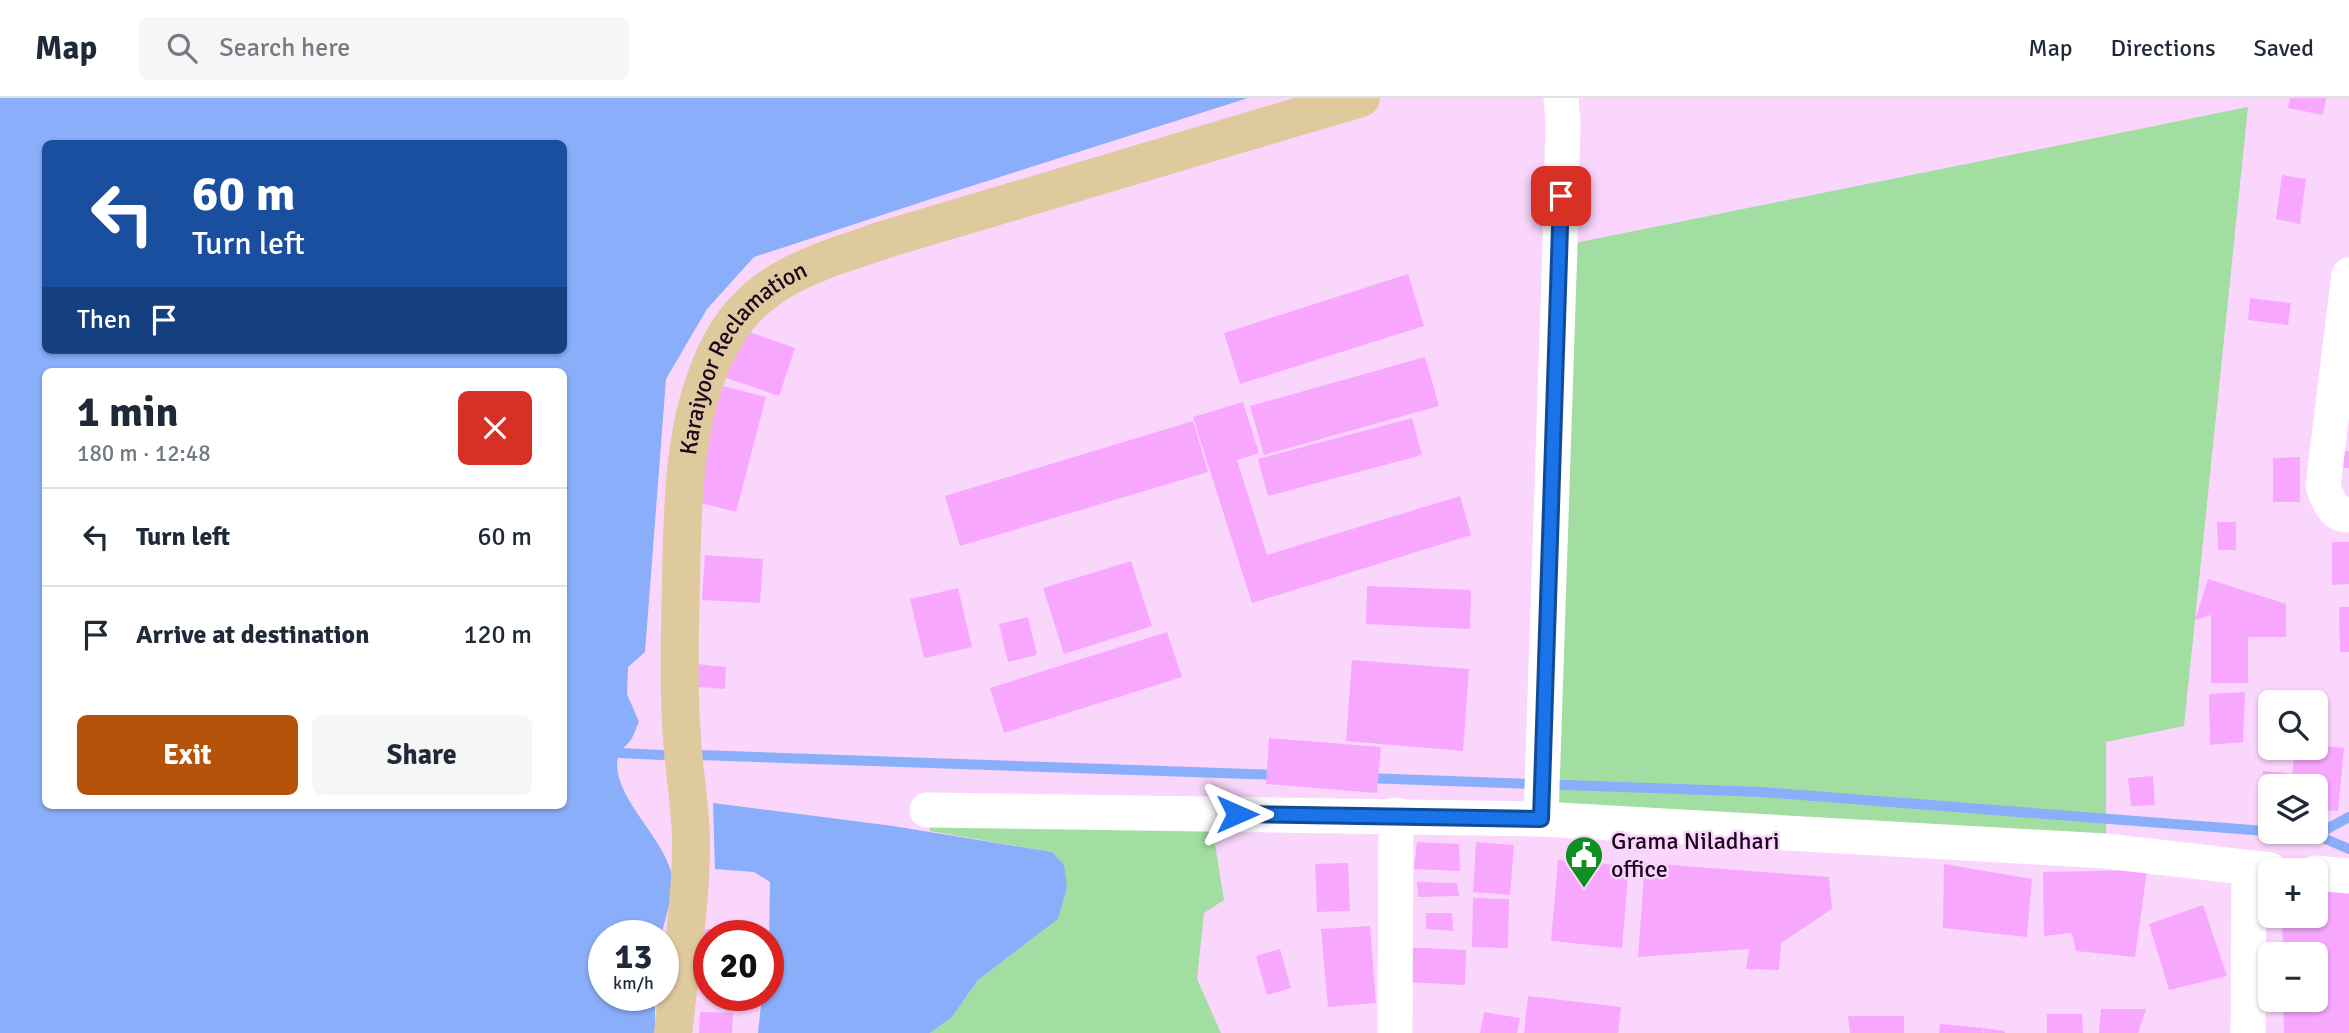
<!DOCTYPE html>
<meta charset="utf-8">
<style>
:root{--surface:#fff;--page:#f6f6f7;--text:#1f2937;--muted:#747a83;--line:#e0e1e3;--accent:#b45309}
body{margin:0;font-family:Signika,sans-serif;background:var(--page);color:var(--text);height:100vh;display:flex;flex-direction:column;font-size:26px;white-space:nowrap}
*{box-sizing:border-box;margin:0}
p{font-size:23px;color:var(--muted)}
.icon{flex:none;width:38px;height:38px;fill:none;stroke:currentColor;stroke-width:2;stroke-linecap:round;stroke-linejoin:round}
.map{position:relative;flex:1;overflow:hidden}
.drawer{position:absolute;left:42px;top:270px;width:525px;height:441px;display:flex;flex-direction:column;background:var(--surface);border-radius:10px;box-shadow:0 2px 5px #0004}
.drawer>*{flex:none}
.top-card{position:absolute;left:42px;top:42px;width:525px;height:214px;border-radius:10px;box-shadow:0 2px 5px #0004;background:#1a4fa0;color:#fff;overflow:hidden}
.controls{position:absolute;left:2258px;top:592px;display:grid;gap:14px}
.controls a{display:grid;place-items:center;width:70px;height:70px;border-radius:10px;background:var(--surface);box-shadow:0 2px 5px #0004;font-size:35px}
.speed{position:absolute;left:588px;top:822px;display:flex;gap:14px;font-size:35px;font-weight:700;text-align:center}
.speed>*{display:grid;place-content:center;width:91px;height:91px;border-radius:50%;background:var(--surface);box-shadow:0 2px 5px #0004;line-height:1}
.speed small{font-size:18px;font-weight:400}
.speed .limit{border:10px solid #d22;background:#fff;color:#111}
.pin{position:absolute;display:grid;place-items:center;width:60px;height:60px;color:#fff;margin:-30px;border-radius:14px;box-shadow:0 4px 10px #0006}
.me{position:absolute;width:77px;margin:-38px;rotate:90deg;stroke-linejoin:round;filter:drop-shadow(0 0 5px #0008)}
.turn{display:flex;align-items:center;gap:24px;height:147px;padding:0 35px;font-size:32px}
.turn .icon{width:91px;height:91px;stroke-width:2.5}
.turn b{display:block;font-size:49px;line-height:60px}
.then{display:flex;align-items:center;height:66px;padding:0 35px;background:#0003;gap:14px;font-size:26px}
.round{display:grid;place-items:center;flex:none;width:74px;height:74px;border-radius:10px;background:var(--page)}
.head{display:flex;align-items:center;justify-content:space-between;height:119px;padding:0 35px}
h1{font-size:42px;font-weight:800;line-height:52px}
.cta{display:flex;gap:14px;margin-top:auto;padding:14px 35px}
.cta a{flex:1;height:80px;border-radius:10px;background:var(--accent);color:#fff;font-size:28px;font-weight:800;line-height:80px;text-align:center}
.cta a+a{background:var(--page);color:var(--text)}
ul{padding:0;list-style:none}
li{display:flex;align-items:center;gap:21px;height:98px;padding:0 35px;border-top:2px solid var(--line)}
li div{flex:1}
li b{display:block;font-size:26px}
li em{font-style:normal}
header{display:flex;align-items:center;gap:42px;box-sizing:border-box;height:98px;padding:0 35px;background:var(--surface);border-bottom:2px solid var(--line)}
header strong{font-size:33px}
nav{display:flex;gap:38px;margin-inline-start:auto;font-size:24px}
.search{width:490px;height:63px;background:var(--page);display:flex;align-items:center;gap:18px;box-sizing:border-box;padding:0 24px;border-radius:10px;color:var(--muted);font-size:26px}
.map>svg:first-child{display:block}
</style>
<header>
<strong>Map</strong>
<div class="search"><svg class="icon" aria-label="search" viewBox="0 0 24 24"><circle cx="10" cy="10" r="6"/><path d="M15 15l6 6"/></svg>Search here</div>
<nav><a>Map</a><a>Directions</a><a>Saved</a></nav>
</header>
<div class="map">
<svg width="2349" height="935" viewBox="0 0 2349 935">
<rect width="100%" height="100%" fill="#fad6fd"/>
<!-- green -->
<path fill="#a2dea1" d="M 2248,9 L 2184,628 L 2106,644 L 2106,753 L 1541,721 L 1560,148 Z
M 927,712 L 1210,715 L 1224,802 L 1204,815 L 1197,881 L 1221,935 L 930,935 L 952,919 L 978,882 L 1058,821 L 1052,754 L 930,733 Z"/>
<!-- water -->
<path fill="#8aaef9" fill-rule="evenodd" d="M 0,0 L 1248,0 L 940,98 L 754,159 L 707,211 L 666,281 L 645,554 L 628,569 L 627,596 L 639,624 C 636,630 634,638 630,643 C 627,647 621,651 619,656 C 606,692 663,738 671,774 C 675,796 666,817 661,838 L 604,838 L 604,898 L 655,898 L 655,935 L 0,935 ZM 46,46 L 564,46 L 564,252 L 46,252 ZM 46,273 L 564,273 L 564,707 L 46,707 Z
M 713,705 L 893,728 L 1052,754 L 1064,767 L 1067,789 L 1058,821 L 978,882 L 952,919 L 930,935 L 758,935 L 762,898 L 768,898 L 770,784 L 754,774 L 715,771 Z"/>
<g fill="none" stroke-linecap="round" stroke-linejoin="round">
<!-- stream -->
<path stroke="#8aaef9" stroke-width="10" d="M 619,655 L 662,657
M 700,657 L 1280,677
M 1366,680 L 1762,694 L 2316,737 L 2349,751
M 2316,737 L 2349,719"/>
</g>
<!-- building -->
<path fill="#f7a8fe" d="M 2290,0 L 2326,0 L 2323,17 L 2288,10 Z
M 2282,77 L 2306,81 L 2300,126 L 2276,121 Z
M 1408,176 L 1424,228 L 1240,286 L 1224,235 Z
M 2250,200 L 2291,205 L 2288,227 L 2248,222 Z
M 741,231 L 795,250 L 779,298 L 724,279 Z
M 1425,259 L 1439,308 L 1264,357 L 1250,308 Z
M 715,286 L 766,299 L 736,414 L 686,401 Z
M 1243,304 L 1259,355 L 1237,362 L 1267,457 L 1460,398 L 1471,437 L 1252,505 L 1193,319 Z
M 1412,320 L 1422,357 L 1268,398 L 1258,361 Z
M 1193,323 L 1208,374 L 960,448 L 945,398 Z
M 2340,353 L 2349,353 L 2349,370 L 2340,370 Z
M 2300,359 L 2300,404 L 2273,404 L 2273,360 Z
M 2217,424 L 2236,424 L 2236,452 L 2218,452 Z
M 2332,444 L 2349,444 L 2349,486 L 2332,487 Z
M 705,457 L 763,461 L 760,505 L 702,502 Z
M 1131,463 L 1152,528 L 1064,556 L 1043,490 Z
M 2208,481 L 2286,506 L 2286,539 L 2248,539 L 2248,585 L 2211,585 L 2211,517 L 2195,522 Z
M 1367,488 L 1471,492 L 1470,531 L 1366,526 Z
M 958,490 L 972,549 L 924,560 L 910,501 Z
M 2339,509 L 2349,509 L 2349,554 L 2340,554 Z
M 1028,519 L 1037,557 L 1008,564 L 999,526 Z
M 1167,534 L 1182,579 L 1004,635 L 990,590 Z
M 1352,562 L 1469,571 L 1463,653 L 1346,643 Z
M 688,565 L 726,569 L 725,591 L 686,588 Z
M 2245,594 L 2243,644 L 2210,647 L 2209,596 Z
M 1269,640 L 1381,649 L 1377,695 L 1266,686 Z
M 2315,647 L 2344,650 L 2338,713 L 2315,711 L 2315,688 L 2291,688 L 2295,649 L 2315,649 Z
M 2263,673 L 2287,675 L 2288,688 L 2270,688 L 2270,709 L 2259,709 Z
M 2153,678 L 2155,707 L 2131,708 L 2128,680 Z
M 1417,744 L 1459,746 L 1460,773 L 1414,771 Z
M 1476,744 L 1514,747 L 1510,797 L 1473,794 Z
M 1558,762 L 1629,768 L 1622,850 L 1551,843 Z
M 1348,765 L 1350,813 L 1317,814 L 1315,766 Z
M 1645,765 L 1829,779 L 1832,811 L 1781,845 L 1779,872 L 1746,871 L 1749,851 L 1638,859 Z
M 1944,766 L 2032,781 L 2027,839 L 1943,830 Z
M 2147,772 L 2135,859 L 2076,853 L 2072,835 L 2044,838 L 2043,774 Z
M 1417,784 L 1457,785 L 1459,798 L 1418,799 Z
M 2349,791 L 2349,935 L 2284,935 L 2283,901 L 2315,901 L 2315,856 L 2283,856 L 2282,817 L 2315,817 L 2315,792 Z
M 1473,800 L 1509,801 L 1508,850 L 1472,849 Z
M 2203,807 L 2227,878 L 2169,892 L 2149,826 Z
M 1426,815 L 1452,815 L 1453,833 L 1426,831 Z
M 1370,828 L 1376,905 L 1328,909 L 1321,831 Z
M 692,830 L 726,833 L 726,838 L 709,838 L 709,855 L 691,853 Z
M 1404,849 L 1466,852 L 1465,887 L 1403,884 Z
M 1280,851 L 1291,890 L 1267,897 L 1256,858 Z
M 1528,898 L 1621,909 L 1618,935 L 1524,935 Z
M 2101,911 L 2146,911 L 2138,935 L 2099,935 Z
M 700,914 L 733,915 L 732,935 L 699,935 Z
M 1484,914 L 1520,920 L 1517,935 L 1480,935 Z
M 2047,916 L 2082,916 L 2083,935 L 2047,935 Z
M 1848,918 L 1904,918 L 1904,935 L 1850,935 Z
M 1940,926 L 1984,930 L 1983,935 L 1939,935 Z
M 1984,930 L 2005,933 L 2005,935 L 1984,935 Z"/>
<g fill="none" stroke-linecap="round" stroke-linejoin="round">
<!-- minor -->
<path stroke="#fff" stroke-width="35" d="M 2349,177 L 2323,388 C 2328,401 2332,417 2349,417
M 927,712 L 1541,721 L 2106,753 L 2270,772
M 1541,721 L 1560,148 L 1563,23 L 1561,0
M 2315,775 L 2349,778
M 1395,935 L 1396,717
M 2248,935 L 2249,771"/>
<!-- major -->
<path stroke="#dfca9e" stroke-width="38" id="s1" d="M 673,935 C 680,872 691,809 691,745 C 691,710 684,675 682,640 C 678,587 680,534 681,481 C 683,399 683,307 727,235 C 763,177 823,163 883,142 L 1361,0"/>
</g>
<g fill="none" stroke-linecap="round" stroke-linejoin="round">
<!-- route casing -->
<g stroke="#114b97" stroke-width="18">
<path id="route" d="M 1237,716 L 1541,721 L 1561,98"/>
</g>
<!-- route -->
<use href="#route" stroke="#1a73e8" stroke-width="12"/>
</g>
<!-- icons -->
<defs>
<g id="civic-pin" transform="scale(2.0125)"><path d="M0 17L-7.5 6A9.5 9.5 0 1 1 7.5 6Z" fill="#0d9021" stroke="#fad6fd"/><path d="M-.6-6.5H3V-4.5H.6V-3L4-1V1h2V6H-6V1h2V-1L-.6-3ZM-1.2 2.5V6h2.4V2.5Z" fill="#fff"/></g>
</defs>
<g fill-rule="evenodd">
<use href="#civic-pin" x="1584" y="757"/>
</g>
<g text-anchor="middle" stroke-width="5" stroke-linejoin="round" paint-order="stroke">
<!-- street labels -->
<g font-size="24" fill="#1b071d" stroke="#fad6fd">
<text dy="8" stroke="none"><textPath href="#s1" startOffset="696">Karaiyoor Reclamation</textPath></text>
</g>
<!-- poi labels -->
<g font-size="24" fill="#1b071d" stroke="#fad6fd" text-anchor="start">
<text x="1611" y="751">Grama Niladhari<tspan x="1611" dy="28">office</tspan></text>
</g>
</g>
</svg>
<div class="controls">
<a><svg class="icon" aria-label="search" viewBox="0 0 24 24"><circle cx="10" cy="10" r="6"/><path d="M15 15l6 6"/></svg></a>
<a><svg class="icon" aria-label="layers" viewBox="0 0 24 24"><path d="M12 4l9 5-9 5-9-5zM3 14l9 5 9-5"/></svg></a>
<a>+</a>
<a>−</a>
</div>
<div class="speed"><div>13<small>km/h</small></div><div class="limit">20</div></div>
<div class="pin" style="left:1561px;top:98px;background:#d93025"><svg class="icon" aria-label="arrive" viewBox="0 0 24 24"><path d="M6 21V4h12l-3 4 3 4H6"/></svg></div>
<svg class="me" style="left:1237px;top:716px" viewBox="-20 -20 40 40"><path d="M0-17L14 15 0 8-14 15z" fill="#1a73e8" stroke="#fff" stroke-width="4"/></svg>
<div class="top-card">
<div class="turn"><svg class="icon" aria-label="left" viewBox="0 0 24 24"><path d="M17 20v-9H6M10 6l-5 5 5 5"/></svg><div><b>60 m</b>Turn left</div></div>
<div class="then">Then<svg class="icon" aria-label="arrive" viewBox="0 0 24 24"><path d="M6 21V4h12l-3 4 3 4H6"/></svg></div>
</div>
<section class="drawer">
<div class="head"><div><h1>1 min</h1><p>180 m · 12:48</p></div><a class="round" style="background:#d93025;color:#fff"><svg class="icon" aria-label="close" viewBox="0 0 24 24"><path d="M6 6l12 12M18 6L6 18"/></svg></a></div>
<ul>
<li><svg class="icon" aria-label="left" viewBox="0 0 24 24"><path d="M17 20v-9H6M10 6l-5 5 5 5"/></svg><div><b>Turn left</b></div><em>60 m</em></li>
<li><svg class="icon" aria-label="arrive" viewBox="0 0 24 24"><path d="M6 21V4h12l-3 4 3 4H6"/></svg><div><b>Arrive at destination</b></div><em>120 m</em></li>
</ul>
<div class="cta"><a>Exit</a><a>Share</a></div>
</section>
</div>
